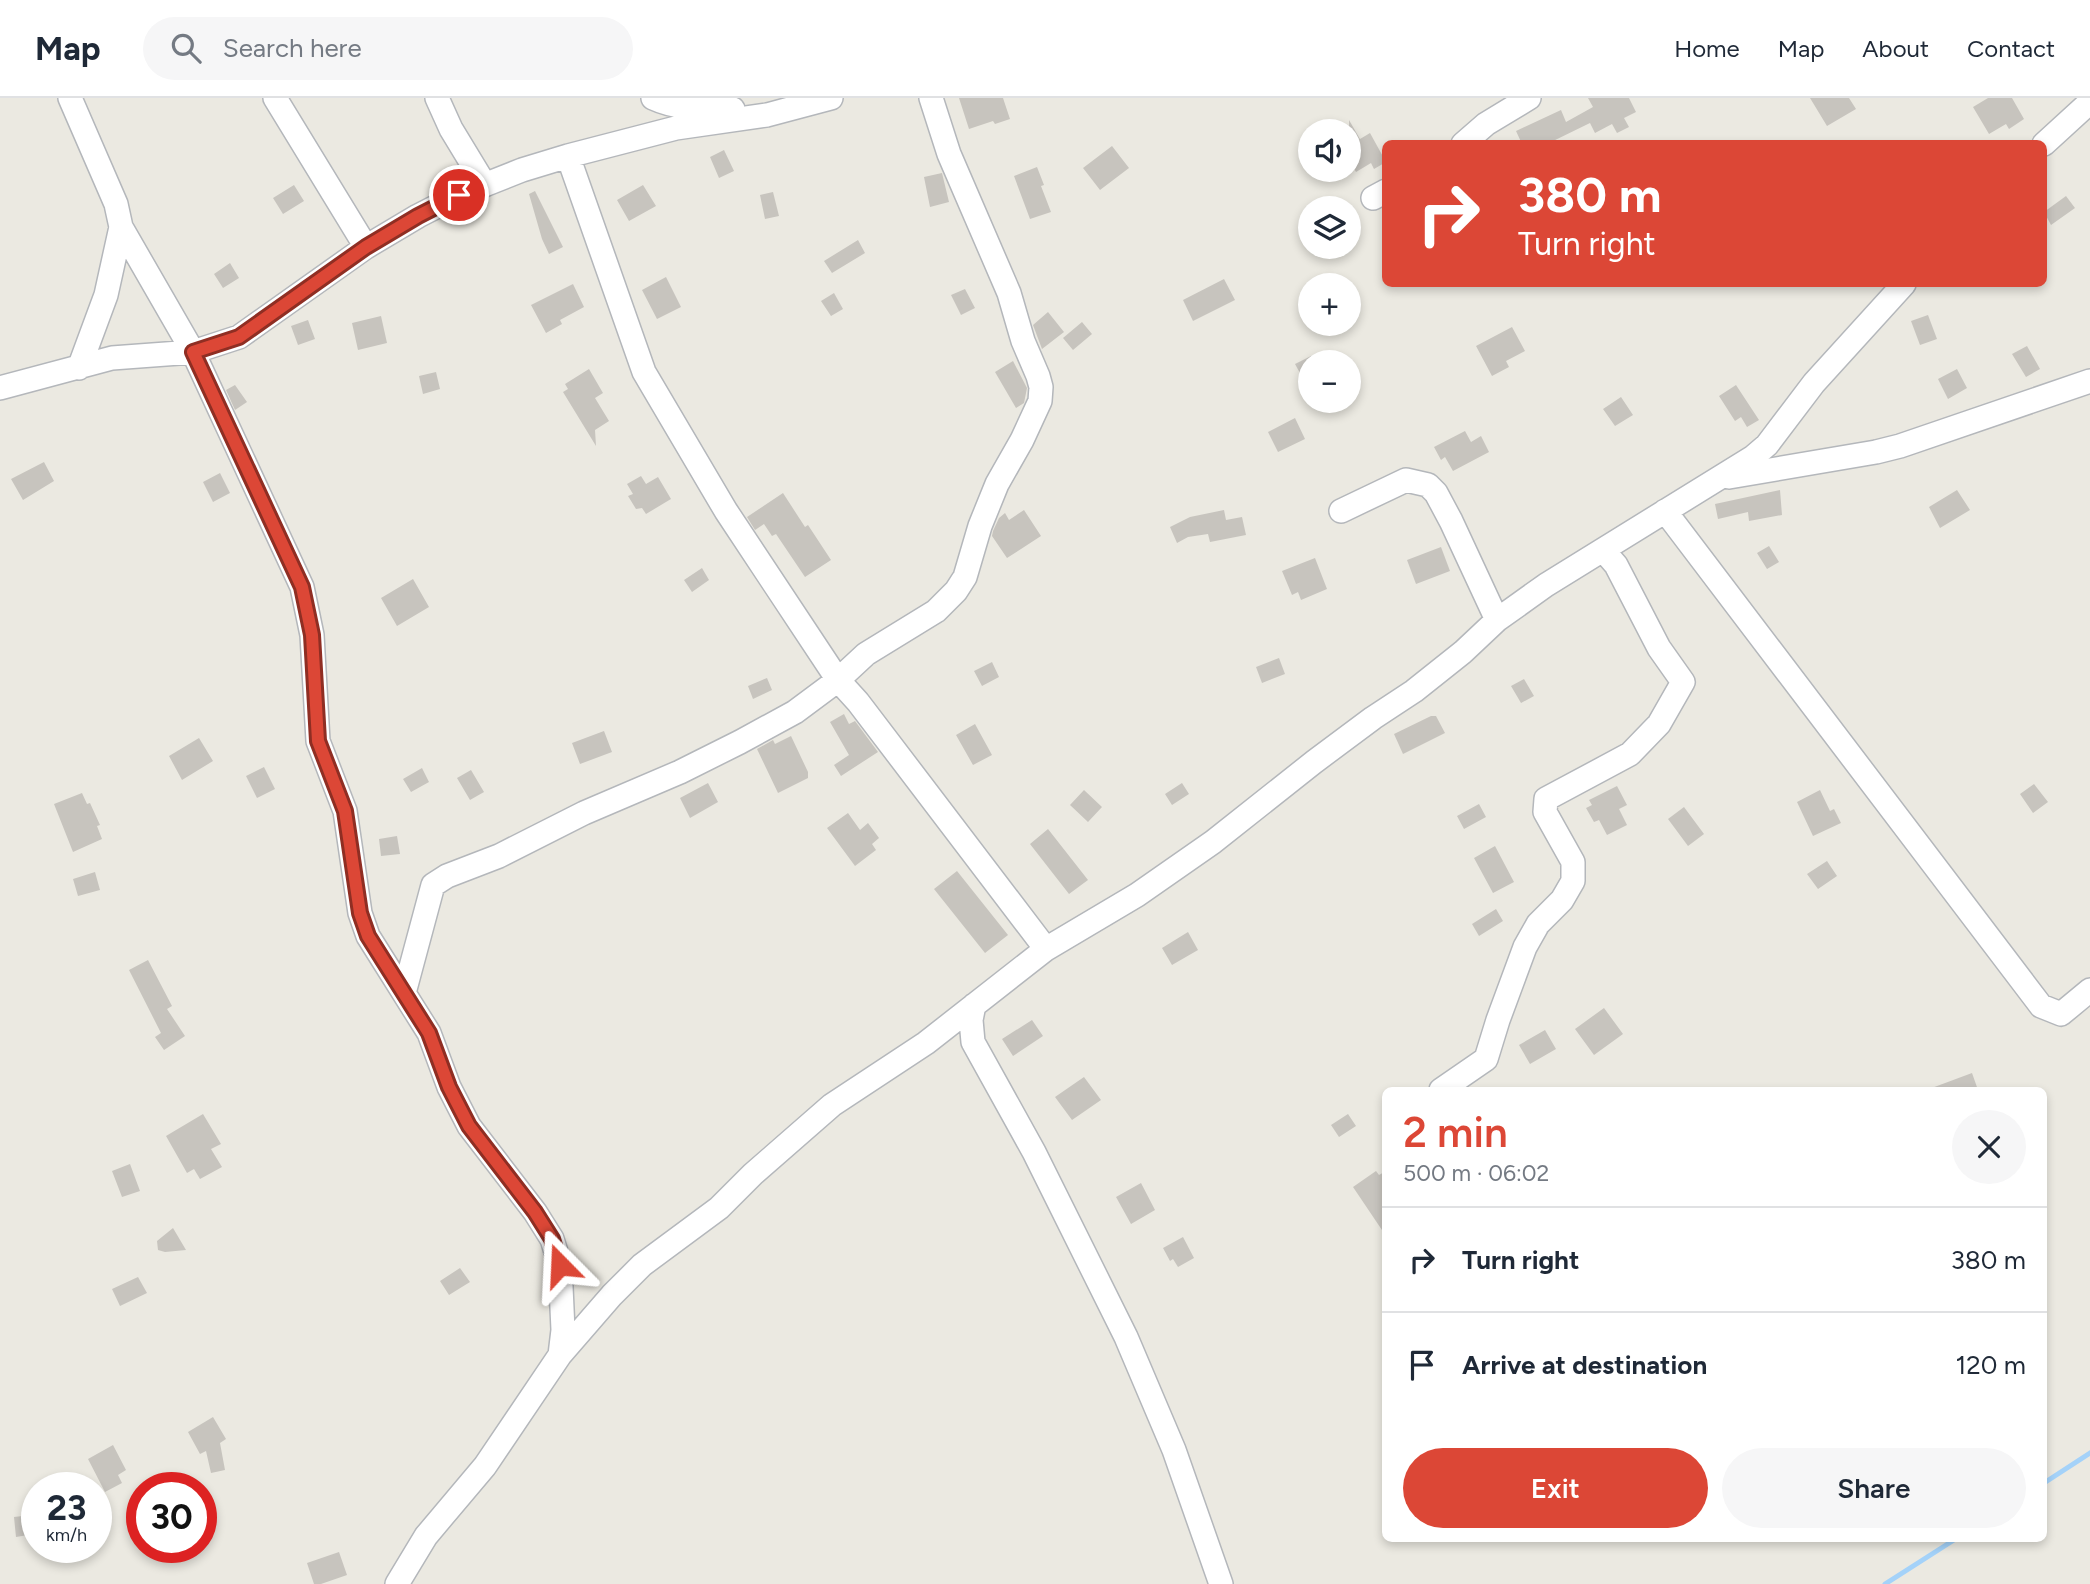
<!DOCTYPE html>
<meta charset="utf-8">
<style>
:root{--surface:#fff;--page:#f6f6f7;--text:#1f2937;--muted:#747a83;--line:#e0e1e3;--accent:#dc4736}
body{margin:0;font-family:Figtree,sans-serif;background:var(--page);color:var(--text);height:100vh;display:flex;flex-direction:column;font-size:26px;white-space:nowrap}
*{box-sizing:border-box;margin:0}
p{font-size:23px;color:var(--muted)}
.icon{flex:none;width:38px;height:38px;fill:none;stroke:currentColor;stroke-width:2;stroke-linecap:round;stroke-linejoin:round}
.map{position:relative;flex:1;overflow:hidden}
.drawer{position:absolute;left:1382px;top:989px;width:665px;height:455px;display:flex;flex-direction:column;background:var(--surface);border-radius:10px;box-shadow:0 4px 10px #0003}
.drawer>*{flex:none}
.top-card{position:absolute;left:1382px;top:42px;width:665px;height:147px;border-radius:10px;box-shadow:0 4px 10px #0003;background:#dc4736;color:#fff;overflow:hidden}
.buttons{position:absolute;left:1298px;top:21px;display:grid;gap:14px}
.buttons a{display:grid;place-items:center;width:63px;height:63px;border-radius:50%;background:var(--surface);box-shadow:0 4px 10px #0003;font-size:35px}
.speed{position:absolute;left:21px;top:1374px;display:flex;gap:14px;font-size:35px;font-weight:700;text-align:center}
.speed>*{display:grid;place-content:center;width:91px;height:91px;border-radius:50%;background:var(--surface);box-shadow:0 4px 10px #0003;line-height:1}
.speed small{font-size:18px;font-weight:400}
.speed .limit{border:10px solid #d22;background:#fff;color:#111}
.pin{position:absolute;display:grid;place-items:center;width:60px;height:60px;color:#fff;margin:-30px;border:4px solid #fff;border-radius:50%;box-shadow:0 2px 7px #0007}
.me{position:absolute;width:77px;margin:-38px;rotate:339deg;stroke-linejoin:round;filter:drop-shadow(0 0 5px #0008)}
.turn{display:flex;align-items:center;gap:24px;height:147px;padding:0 21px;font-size:32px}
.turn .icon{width:91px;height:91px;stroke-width:2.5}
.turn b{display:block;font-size:49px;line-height:60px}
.round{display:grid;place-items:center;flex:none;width:74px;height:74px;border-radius:37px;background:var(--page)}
.headline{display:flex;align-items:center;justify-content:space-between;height:119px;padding:0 21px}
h1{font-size:42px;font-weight:600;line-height:52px;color:var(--accent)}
.cta{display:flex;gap:14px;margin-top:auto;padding:14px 21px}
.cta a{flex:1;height:80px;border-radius:42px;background:var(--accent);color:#fff;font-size:28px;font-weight:600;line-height:80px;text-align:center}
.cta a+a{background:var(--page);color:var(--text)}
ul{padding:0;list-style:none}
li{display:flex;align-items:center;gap:21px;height:105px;padding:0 21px;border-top:2px solid var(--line)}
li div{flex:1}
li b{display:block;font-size:26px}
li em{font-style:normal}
header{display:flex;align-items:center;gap:42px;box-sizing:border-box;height:98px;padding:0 35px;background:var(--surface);border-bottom:2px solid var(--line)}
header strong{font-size:33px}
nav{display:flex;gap:38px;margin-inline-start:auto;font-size:24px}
.search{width:490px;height:63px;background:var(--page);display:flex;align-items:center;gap:18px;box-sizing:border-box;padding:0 24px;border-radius:38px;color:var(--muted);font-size:26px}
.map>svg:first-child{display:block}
</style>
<header>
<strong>Map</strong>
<div class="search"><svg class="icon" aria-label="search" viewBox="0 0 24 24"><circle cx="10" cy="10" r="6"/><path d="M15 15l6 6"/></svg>Search here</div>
<nav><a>Home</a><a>Map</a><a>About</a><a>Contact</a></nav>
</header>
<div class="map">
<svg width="2090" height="1486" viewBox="0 0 2090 1486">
<rect width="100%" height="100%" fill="#ebe9e1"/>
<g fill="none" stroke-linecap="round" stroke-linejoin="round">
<!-- stream -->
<path stroke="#a4d2f9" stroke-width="5" d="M 2044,1385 L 2090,1355
M 1885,1486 L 1957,1440"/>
</g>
<!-- building -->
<path fill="#c7c4be" d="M 959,0 L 1003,0 L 1010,21 L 995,26 L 993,23 L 969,31 Z
M 1588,0 L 1629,0 L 1636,14 L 1624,20 L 1629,29 L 1617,35 L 1612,26 L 1595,35 L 1590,25 L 1547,46 L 1522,46 L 1516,33 L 1561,12 L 1566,24 L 1593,9 Z
M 1810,0 L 1849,0 L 1856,11 L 1827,28 Z
M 1988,0 L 2012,0 L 2024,21 L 2009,31 L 2006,26 L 1989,36 L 1973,9 Z
M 1349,22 L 1360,41 L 1370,35 L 1386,64 L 1374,71 L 1371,65 L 1356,74 L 1349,61 Z
M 1112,48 L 1129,70 L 1100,92 L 1083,70 Z
M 724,52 L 734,73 L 719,80 L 710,59 Z
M 1037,69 L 1044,87 L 1041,88 L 1051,114 L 1030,121 L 1014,78 Z
M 942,75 L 949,104 L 930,109 L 924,79 Z
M 294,87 L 304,103 L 283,116 L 273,100 Z
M 643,87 L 656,108 L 629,123 L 617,102 Z
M 535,93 L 563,149 L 549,156 L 542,141 L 529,96 Z
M 773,94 L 779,118 L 765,121 L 760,97 Z
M 2066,98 L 2075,110 L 2051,127 L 2044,114 Z
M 858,142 L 865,155 L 832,175 L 824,163 Z
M 230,165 L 239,180 L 223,190 L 214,176 Z
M 666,179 L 681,209 L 657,221 L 642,192 Z
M 1224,181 L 1235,202 L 1193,223 L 1183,202 Z
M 573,186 L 584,209 L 560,222 L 562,226 L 546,235 L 531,207 Z
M 965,191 L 975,210 L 961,217 L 951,197 Z
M 834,195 L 843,211 L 831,218 L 821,203 Z
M 1048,214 L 1064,234 L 1042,251 L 1033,227 Z
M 1928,217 L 1937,241 L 1920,247 L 1911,223 Z
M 381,218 L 387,245 L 358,252 L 352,225 Z
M 308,222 L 315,241 L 298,247 L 291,228 Z
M 1082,224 L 1092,236 L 1073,252 L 1063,240 Z
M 1512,229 L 1525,253 L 1506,263 L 1509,269 L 1492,278 L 1476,248 Z
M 2027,248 L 2040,271 L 2026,279 L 2012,256 Z
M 1311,258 L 1311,295 L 1295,266 Z
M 1013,263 L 1027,290 L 1024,305 L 1016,310 L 995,274 Z
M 589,271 L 603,295 L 595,300 L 609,323 L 595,332 L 596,348 L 563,294 L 568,291 L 565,286 Z
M 1957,271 L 1967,290 L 1948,301 L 1938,281 Z
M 436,274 L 440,291 L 423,296 L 419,278 Z
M 235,287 L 247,304 L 235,312 L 226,292 Z
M 1736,287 L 1759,322 L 1747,329 L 1741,319 L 1735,323 L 1719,298 Z
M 1621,299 L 1633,317 L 1615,328 L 1603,311 Z
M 1295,320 L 1305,341 L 1278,354 L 1268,334 Z
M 1465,333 L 1471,344 L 1481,338 L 1489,354 L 1453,373 L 1445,359 L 1441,362 L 1434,349 Z
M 44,364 L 54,383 L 23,402 L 11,381 Z
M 220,375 L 230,395 L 213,404 L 203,384 Z
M 641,378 L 646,386 L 658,379 L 671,401 L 646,416 L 642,410 L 636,411 L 628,398 L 633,396 L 627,386 Z
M 1780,392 L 1782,417 L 1749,423 L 1748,414 L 1718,421 L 1715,406 Z
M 1957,392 L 1970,412 L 1940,430 L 1929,409 Z
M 783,395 L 805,429 L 808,427 L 831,462 L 805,479 L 776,436 L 772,438 L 764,426 L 755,432 L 747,419 Z
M 1024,412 L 1041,438 L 1007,460 L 992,438 L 993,433 L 999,420 L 1005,415 L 1009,422 Z
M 1224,412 L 1226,422 L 1242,419 L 1246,437 L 1210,444 L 1208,436 L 1188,439 L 1177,445 L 1170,429 L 1190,419 Z
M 1769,448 L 1779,464 L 1767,471 L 1757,455 Z
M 1441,449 L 1450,473 L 1416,486 L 1407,462 Z
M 1315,460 L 1327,491 L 1301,502 L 1298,494 L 1292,497 L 1282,473 Z
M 702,470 L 709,482 L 692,494 L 684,482 Z
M 413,481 L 429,509 L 397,528 L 381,500 Z
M 1279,560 L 1285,576 L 1262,585 L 1256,569 Z
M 992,564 L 999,579 L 982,588 L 974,573 Z
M 767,580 L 772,592 L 753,601 L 748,588 Z
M 1524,581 L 1534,598 L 1521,605 L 1511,588 Z
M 844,616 L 849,626 L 855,623 L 878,654 L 841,678 L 834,667 L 849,657 L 830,624 Z
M 1431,618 L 1436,618 L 1445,635 L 1403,656 L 1394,636 Z
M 975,626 L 992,657 L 973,667 L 956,637 Z
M 604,633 L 612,654 L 580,666 L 572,645 Z
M 791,638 L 808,674 L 808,680 L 778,695 L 757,651 L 773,642 L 775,646 Z
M 199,640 L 213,663 L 182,682 L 169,658 Z
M 264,669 L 275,691 L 257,700 L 246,678 Z
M 422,670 L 429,684 L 411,694 L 403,681 Z
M 471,672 L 484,694 L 470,702 L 457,680 Z
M 708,685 L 718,704 L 690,720 L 680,700 Z
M 1182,685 L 1189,696 L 1172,707 L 1165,696 Z
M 2034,686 L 2048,704 L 2033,715 L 2020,696 Z
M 1617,688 L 1627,707 L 1619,711 L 1627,727 L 1607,737 L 1599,722 L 1594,724 L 1586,710 L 1592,707 L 1589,702 Z
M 1084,692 L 1102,709 L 1088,724 L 1070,707 Z
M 1820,692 L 1830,713 L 1834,711 L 1841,725 L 1813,738 L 1797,704 Z
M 82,695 L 87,706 L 90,705 L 100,727 L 97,728 L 102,741 L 73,754 L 54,706 Z
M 1479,706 L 1486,719 L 1464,731 L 1457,718 Z
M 1684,709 L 1704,736 L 1688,748 L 1668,721 Z
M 848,715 L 860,732 L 868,725 L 879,740 L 872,746 L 876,752 L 855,768 L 827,730 Z
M 1048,731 L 1088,782 L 1069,796 L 1030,746 Z
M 397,738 L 400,756 L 381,758 L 379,741 Z
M 1495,748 L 1514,784 L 1493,795 L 1474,760 Z
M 1827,763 L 1837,778 L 1818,791 L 1807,776 Z
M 957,773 L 1008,837 L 985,855 L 934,791 Z
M 95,774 L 100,792 L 78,798 L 73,781 Z
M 1496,811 L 1503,823 L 1479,838 L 1472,826 Z
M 1188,834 L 1198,852 L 1172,867 L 1162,850 Z
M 148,862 L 172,908 L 167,911 L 185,938 L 164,952 L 155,939 L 161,935 L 129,872 Z
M 1604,910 L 1623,936 L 1594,957 L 1575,931 Z
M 1032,922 L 1043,938 L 1013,958 L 1002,941 Z
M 1545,932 L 1556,951 L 1530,966 L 1519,947 Z
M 1972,975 L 1978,992 L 1929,992 L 1929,991 Z
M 1084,979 L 1101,1002 L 1072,1022 L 1055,999 Z
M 203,1016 L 221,1046 L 211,1051 L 222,1069 L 200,1081 L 194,1071 L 187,1075 L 166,1038 Z
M 1348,1016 L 1356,1028 L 1339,1039 L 1331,1027 Z
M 130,1066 L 140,1093 L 122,1099 L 112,1073 Z
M 1376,1073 L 1379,1077 L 1386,1073 L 1386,1138 L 1353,1089 Z
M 1141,1085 L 1155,1112 L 1131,1126 L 1116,1099 Z
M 173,1130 L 186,1152 L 165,1154 L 158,1152 L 157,1143 Z
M 1183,1139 L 1194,1160 L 1178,1169 L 1173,1161 L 1170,1163 L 1163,1150 Z
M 460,1170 L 470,1184 L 449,1197 L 440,1183 Z
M 138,1179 L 147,1195 L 120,1208 L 112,1191 Z
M 213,1319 L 226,1341 L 220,1345 L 225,1372 L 211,1375 L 206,1353 L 200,1356 L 188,1334 Z
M 113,1347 L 126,1372 L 118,1377 L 122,1385 L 105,1394 L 88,1361 Z
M 32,1417 L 34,1436 L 16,1439 L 14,1419 Z
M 339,1454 L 347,1477 L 321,1486 L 314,1486 L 307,1465 Z"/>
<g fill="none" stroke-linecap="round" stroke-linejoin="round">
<!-- minor casing -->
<g stroke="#b4b7bb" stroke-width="26">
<path id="minor" d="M 70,0 L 116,106 L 121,129 L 106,197 L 79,270
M 275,0 L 366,149
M 437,0 L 451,31 L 485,87
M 653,0 C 679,12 706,10 733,11
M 931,0 L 949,56 L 1009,195 L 1023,243 L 1038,278 L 1041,289 L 1040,303 L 1022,342 L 997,386 L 980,428 L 965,479 L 956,493 L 936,513 L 866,556 L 838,582 L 858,604 L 1046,851
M 1463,46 L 1486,26 L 1529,0
M 2044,46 L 2090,4
M 1373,100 L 1386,93
M 121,129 L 193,254 L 302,489 L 312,537 L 318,643 L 345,713 L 360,815 L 368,838 L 429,935 L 449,989 L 469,1028 L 535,1114 L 552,1141 L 560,1167 L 563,1232 L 560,1257
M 0,290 L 112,260 L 193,254 L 239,239 L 366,149 L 418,118 L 459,97 L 522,72 L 568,58 L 676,30 L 767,17 L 831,0
M 1729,379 L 1876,354 L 1900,348 L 2090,283
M 1341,413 L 1406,382 L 1428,387 L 1436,395 L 1451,423 L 1497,522
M 1665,413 L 2041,908 L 2061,916 L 2090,892
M 404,895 L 433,787 L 447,778 L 499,758 L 584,715 L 680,674 L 740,644 L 795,614 L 838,582 L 726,413 L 644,274 L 568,58
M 974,907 L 971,922 L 973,944 L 1034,1054 L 1126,1239 L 1174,1352 L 1221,1486
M 1441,992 L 1486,961 L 1498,922 L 1525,849 L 1538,826 L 1562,802 L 1573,783 L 1573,764 L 1545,714 L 1546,701 L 1630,656 L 1659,626 L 1683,584 L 1659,550 L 1616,467 L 1603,452
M 397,1486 L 426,1438 L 485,1368 L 560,1257 L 612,1197 L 642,1167 L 719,1110 L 753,1076 L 832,1007 L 926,945 L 1046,851 L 1137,797 L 1213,744 L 1314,664 L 1373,620 L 1414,593 L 1463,554 L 1497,522 L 1546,487 L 1753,359 L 1767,347 L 1814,285 L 1904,186"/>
</g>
<!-- minor -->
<use href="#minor" stroke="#fff" stroke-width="23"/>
</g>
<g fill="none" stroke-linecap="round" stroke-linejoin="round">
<!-- route casing -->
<g stroke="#8f2e23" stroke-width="18">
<path id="route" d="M 459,97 L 418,118 L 366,149 L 239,239 L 193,254 L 302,489 L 312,537 L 318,643 L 345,713 L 360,815 L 368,838 L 429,935 L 449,989 L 469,1028 L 535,1114 L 552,1141 L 560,1167"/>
</g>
<!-- route -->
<use href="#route" stroke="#dc4736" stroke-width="12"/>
</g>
</svg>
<div class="buttons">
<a><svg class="icon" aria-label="sound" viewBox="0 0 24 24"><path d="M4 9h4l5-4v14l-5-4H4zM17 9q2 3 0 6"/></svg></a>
<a><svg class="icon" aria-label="layers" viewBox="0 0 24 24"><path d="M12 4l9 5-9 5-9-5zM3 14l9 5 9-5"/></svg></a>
<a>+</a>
<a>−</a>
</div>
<div class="speed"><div>23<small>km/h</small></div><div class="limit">30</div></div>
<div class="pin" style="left:459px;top:97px;background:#d93025"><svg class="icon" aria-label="arrive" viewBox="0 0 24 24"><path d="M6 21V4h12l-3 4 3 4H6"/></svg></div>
<svg class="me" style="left:560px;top:1167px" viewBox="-20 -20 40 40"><path d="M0-17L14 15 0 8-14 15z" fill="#dc4736" stroke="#fff" stroke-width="4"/></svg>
<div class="top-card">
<div class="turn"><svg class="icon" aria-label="right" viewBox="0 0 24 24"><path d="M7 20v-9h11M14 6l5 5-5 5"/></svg><div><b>380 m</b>Turn right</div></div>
</div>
<section class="drawer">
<div class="headline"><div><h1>2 min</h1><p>500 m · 06:02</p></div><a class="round"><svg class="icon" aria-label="close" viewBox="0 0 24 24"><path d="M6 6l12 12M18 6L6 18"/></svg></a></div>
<ul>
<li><svg class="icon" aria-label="right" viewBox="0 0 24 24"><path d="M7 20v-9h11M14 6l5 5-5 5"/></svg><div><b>Turn right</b></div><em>380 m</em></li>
<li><svg class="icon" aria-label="arrive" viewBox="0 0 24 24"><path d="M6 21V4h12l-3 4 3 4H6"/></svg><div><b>Arrive at destination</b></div><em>120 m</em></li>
</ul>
<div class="cta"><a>Exit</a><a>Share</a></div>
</section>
</div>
